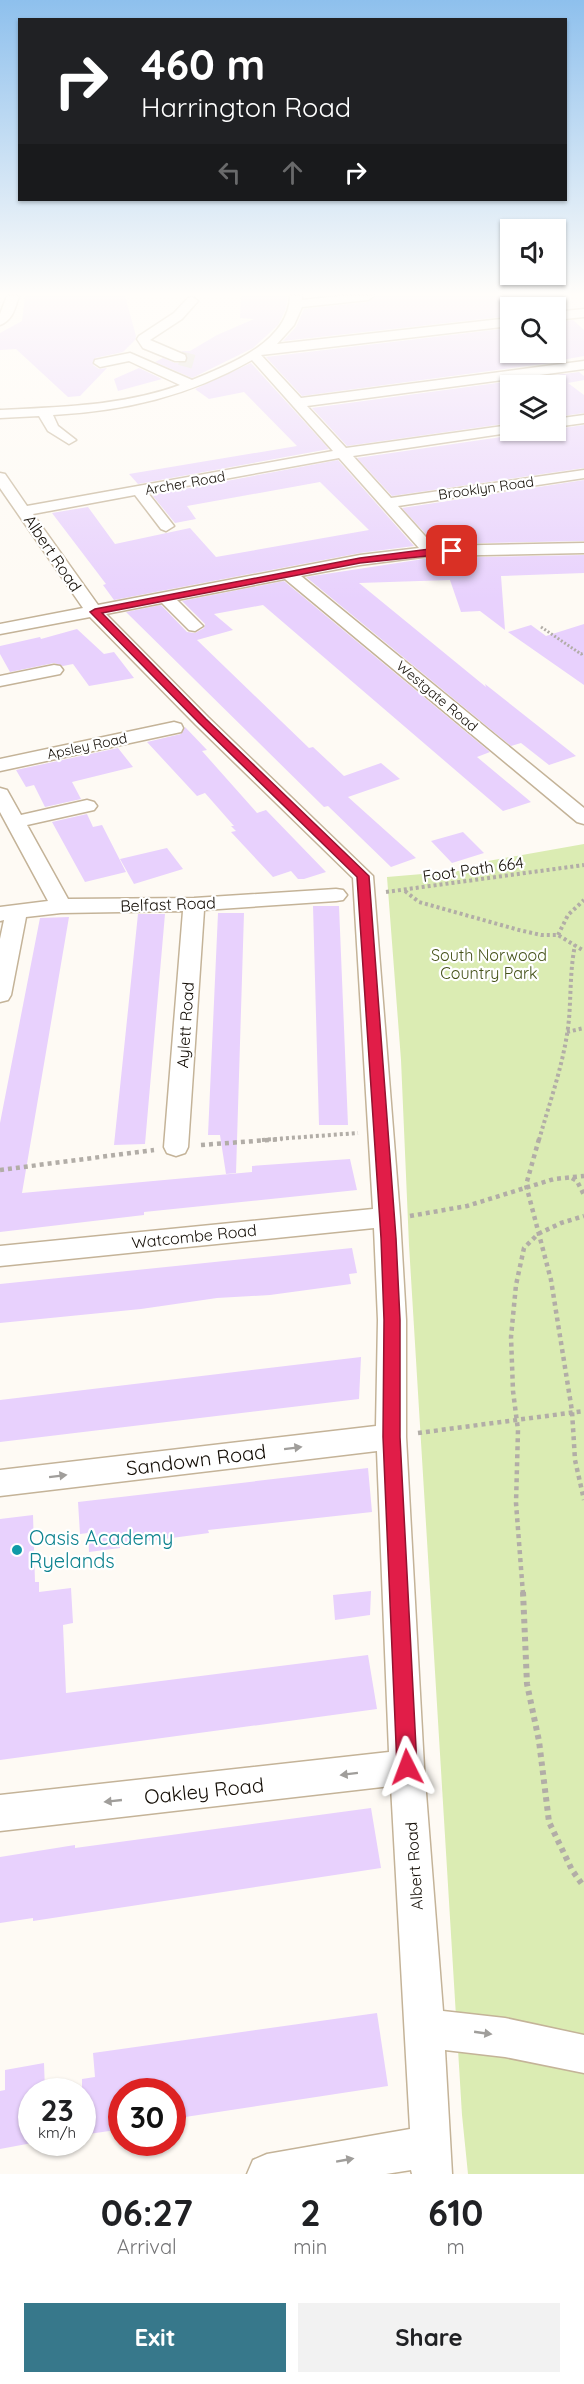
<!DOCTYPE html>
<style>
:root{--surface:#fff;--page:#f2f2f2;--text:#202124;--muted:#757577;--accent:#37788b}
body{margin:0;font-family:Quicksand,sans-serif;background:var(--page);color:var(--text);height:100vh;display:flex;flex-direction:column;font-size:22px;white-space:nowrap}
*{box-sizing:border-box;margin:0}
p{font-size:20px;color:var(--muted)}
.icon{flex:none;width:33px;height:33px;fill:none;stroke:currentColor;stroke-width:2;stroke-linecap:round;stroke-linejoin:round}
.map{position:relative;height:2174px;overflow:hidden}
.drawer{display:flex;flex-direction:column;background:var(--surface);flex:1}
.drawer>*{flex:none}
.top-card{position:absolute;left:18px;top:18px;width:549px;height:183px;border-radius:0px;box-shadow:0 2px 4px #0004;background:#202124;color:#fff;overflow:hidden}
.fabs{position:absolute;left:500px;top:219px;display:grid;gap:12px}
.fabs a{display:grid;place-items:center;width:66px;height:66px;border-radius:0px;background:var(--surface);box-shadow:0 2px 4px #0004;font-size:30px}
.speed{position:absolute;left:18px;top:2078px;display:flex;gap:12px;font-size:30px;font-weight:700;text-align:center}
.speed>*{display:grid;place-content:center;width:78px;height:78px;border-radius:50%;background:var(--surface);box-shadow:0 2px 4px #0004;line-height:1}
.speed small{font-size:15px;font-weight:400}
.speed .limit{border:9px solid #d22;background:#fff;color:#111}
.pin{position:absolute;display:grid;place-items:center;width:51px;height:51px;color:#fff;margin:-26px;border-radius:12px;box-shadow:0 3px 9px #0006}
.me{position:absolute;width:66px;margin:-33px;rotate:357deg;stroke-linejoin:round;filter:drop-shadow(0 0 4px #0008)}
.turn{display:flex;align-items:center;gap:21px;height:126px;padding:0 24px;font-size:27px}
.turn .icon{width:78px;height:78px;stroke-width:2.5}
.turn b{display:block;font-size:42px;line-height:51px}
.lanes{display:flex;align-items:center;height:57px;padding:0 24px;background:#0003;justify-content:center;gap:30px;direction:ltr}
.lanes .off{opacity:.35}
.eta{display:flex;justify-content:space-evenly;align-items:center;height:102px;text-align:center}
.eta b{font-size:36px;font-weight:800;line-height:42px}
.cta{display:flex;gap:12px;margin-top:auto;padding:12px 24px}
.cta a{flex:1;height:69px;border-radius:0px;background:var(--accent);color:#fff;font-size:24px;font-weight:800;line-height:69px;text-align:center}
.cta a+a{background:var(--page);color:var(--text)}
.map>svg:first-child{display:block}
</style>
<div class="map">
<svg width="584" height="2174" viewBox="0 0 584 2174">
<rect width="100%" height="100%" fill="#fefaf4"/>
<!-- green -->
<path fill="#dbecb3" d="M 584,844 L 584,2174 L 468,2174 L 462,2115 L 409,1245 L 401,1060 L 387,877 L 481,869 L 491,864 L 488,861 Z"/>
<!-- building -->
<path fill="#e8d1fd" d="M 25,296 L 125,296 L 136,336 L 135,340 L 123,352 L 95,358 L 93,365 L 99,369 L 107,368 L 80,396 L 68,397 L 16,349 L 0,350 L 0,333 L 22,321 Z
M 241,296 L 288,296 L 285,311 L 278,325 L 253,348 L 192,378 L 155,362 L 163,358 L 175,363 L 186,363 L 187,354 L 181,351 L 190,351 L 217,335 L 254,319 L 240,318 Z
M 376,296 L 510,296 L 510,316 L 283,341 L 296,327 L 304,309 L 368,302 Z
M 573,320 L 584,330 L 584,356 L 562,360 L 564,361 L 302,396 L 266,357 L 510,328 L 510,352 L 520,352 L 526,358 L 555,355 L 555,322 Z
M 251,363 L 329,449 L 138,484 L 129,474 L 297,446 L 244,392 L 209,399 L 195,389 Z
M 139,368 L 162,379 L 118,391 L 114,379 Z
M 579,372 L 584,376 L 584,380 L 568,383 L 584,395 L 584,413 L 555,417 L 555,386 L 510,386 L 510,423 L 347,446 L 312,408 Z
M 584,425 L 584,468 L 392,496 L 357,458 Z
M 338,460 L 414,546 L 360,553 L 114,600 L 103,585 L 106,584 L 52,513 L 88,507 L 115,544 L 190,528 L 216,557 L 369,530 L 320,482 L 187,506 L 196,519 L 175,523 L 152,495 Z
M 584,480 L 584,541 L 435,544 L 402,508 Z
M 584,555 L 584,573 L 501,576 L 505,630 L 480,611 L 461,612 L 450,580 L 359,583 L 486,687 L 485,684 L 576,756 L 549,765 L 521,743 L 511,746 L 306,577 L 430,558 Z
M 284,581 L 490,752 L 477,757 L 531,802 L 503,811 L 263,605 L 214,614 L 233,630 L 197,640 L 309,748 L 313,747 L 344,776 L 381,763 L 400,779 L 348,797 L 416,858 L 391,867 L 328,806 L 324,807 L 126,612 L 161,605 L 187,632 L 195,633 L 204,628 L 205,624 L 182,601 Z
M 584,624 L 584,685 L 508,632 L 531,625 L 546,636 Z
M 77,629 L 104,654 L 114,652 L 134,678 L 89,686 L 73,664 L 63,666 L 54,663 L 10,672 L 0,654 L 0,646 L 40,637 L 41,639 Z
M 185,727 L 207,750 L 202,751 L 257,813 L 266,810 L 326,872 L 304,879 L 298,879 L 291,871 L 273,877 L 231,832 L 236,831 L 231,826 L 234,826 L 205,793 L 197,796 L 147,742 L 181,734 Z
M 118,748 L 133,767 L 72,782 L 81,799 L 45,807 L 34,785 L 26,787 L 16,770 Z
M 87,814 L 93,827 L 102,825 L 126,872 L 85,882 L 52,822 Z
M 463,832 L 484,853 L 452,863 L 431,841 Z
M 167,848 L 183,869 L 134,884 L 120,859 Z
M 313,906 L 339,906 L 348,1125 L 319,1125 Z
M 218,913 L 244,913 L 236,1173 L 226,1174 L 220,1135 L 208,1135 Z
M 138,914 L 165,914 L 145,1144 L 114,1145 Z
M 69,917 L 22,1193 L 252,1172 L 252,1166 L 350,1159 L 357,1190 L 144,1212 L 144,1215 L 0,1232 L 0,1123 L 40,918 Z
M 352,1248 L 357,1273 L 349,1274 L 351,1284 L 270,1295 L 217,1298 L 141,1309 L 0,1323 L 0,1284 Z
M 361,1357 L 359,1399 L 0,1442 L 0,1400 Z
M 368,1468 L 372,1512 L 208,1530 L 209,1533 L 120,1545 L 120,1548 L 89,1552 L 88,1533 L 80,1534 L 78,1502 Z
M 33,1515 L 35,1582 L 39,1582 L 39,1592 L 71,1588 L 73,1623 L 63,1625 L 66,1693 L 368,1655 L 377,1709 L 0,1760 L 0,1519 Z
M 371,1591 L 370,1615 L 335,1620 L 333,1595 Z
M 371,1808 L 381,1868 L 33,1921 L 33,1918 L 0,1923 L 0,1857 L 75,1845 L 75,1848 Z
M 377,2013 L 388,2086 L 172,2119 L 172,2091 L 122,2091 L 122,2126 L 115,2127 L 116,2130 L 82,2135 L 82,2079 L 95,2077 L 93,2053 Z
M 44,2063 L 45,2091 L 32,2091 L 32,2143 L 0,2149 L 0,2091 L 5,2090 L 5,2070 Z"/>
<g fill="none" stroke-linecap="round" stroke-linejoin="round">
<!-- minor-tunnel -->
<path stroke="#dbd6d0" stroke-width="14" stroke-dasharray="14 7" stroke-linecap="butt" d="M 180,358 L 194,362"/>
<!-- minor casing -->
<g stroke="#c4b398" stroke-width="3">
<path id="minor" d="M 7,296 L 19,296 C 15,308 13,320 0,325 L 0,314 Z
M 290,296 L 302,296 L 302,300 L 339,296 L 374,296 L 368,300 L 302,307 L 294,325 L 277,344 L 510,318 L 510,326 L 261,355 L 301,398 L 584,361 L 584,369 L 307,406 L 346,448 L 510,425 L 510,430 L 515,432 L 353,456 L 391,498 L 584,470 L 584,478 L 398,506 L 434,546 L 584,543 L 584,553 L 430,556 L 360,565 L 301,576 L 584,808 L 584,824 L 577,822 L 285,579 L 177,600 L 203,626 L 195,631 L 189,630 L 162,603 L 106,614 L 208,717 L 373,876 L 400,1217 L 406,1320 L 406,1437 L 424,1767 L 443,2011 L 505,2018 L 584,2035 L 584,2073 L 505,2057 L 445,2050 L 452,2174 L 412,2174 L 411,2170 L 386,2174 L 247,2174 L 253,2160 L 267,2154 L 410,2129 L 391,1786 L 0,1831 L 0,1795 L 389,1752 L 377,1451 L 0,1496 L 0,1470 L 376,1426 L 378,1320 L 374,1228 L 0,1266 L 0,1246 L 373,1209 L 353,878 L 196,725 L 90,617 L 0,634 L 0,624 L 83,608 L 0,488 L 0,473 L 5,474 L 27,506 L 333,451 L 252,360 C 189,396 125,411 53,415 L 58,426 L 76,440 L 69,444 L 48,431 L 39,416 L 0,418 L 0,410 C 60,407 123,406 180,385 L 129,361 L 100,367 L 94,363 L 95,360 L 130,353 L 192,380 C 229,365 289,342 290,296 ZM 339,458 L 419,548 L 360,555 L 98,605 L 33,514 L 135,495 L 161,529 L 166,531 L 174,526 L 148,493 Z
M 192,297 L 198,301 L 182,319 L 150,340 L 185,355 L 186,358 L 185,361 L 175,361 L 143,348 L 137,339 L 139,336 L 174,313 L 188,298 Z
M 584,309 L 584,317 L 555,320 L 555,312 Z
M 584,415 L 584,423 L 555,427 L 555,419 Z
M 54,665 L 60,666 L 63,670 L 60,674 L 0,686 L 0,676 Z
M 174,722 L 181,724 L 183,728 L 181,732 L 0,771 L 0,759 Z
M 0,788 L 7,790 L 21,815 L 87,800 L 94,802 L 97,806 L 94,810 L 27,825 L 68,899 L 194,898 L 336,889 L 343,890 L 347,895 L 343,900 L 336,901 L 204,910 L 188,1147 L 185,1153 L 176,1156 L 167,1153 L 164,1147 L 183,911 L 61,913 L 26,917 L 11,995 L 8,1000 L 0,1002 L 0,939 L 4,920 L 0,921 L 0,907 L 48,901 L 0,812 Z"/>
</g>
<!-- path-far3 -->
<path stroke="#b2ada7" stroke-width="3" stroke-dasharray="2 2" stroke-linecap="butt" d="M 541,627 L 581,654 L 584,653"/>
<!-- path-far2 -->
<path stroke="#b2ada7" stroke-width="4" stroke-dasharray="3 3" stroke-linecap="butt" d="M 405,891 L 419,902 L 519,930 L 541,935 L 558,935 L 584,951
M 386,892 L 584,865
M 558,935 L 568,915 L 584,900
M 567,1032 L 584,1028
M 262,1140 L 358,1133
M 539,1140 C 550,1101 565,1060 569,1019 C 571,994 570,970 575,945"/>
<!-- path-far1 -->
<path stroke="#b2ada7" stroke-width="4.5" stroke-dasharray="4 4" stroke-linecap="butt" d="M 539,1139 L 526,1185 L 551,1280 L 572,1411 L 575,1460 L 584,1500
M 201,1145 L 282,1139
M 0,1170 L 154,1150
M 572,1178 L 577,1181 L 584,1195
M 410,1216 L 467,1206 L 554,1179 L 584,1176
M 418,1433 L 584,1411
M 523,1594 L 516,1503 L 518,1430 L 513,1391 L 511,1337 L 516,1285 L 524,1248 L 538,1234 L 561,1223 L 584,1216"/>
<!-- path -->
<path stroke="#b2ada7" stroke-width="6" stroke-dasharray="4.5 4.5" stroke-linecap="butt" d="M 523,1592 L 527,1684 L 539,1741 L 549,1822 L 572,1870 L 584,1887"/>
<!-- minor -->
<use href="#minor" fill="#fff" fill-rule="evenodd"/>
</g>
<!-- one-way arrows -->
<defs><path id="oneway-solid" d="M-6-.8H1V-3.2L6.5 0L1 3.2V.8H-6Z" transform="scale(1.5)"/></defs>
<g fill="#a09e9b">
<use href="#oneway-solid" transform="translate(293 1448) rotate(-7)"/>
<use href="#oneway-solid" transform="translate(58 1476) rotate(-7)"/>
<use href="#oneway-solid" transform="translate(349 1774) rotate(173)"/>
<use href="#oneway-solid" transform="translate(113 1801) rotate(174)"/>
<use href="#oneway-solid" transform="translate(483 2033) rotate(8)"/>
<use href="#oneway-solid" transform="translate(345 2160) rotate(-10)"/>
</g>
<!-- sky -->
<linearGradient id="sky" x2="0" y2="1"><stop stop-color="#8ec0ed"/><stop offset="0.49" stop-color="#fffdfa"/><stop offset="1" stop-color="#fffdfa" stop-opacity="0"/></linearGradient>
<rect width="584" height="600" fill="url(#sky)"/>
<!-- route -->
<path fill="#e11d48" stroke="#92132f" stroke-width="1.5" d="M 452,548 L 455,549 L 455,553 L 360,563 L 102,613 L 206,719 L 369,876 L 396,1238 L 400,1320 L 400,1437 L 417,1767 L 414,1774 L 407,1777 L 400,1774 L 397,1767 L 383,1437 L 384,1320 L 381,1238 L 357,877 L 199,723 L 90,612 L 95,609 L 360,558 L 430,549 Z"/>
<!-- markers -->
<circle fill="#0f9aa8" stroke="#fff" stroke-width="2" cx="17" cy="1550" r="6"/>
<g text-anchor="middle" stroke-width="4.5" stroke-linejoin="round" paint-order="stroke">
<!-- far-street labels -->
<g font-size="14" fill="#120c04" stroke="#fff">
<text transform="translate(185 483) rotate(-10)" y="5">Archer Road</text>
<text transform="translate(486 488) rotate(-8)" y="5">Brooklyn Road</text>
<text transform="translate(437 696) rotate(40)" y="5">Westgate Road</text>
<text transform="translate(87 746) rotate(-12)" y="5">Apsley Road</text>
</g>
<!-- street labels -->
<g font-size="16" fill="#120c04" stroke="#fff">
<text transform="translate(53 553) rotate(56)" y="6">Albert Road</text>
<text transform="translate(473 869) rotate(-8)" y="6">Foot Path 664</text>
<text transform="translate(168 904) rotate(-2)" y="6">Belfast Road</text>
<text transform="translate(185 1025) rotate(-86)" y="6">Aylett Road</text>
<text transform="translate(194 1236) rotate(-6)" y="6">Watcombe Road</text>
<text transform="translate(414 1866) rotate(-94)" y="6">Albert Road</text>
</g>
<!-- park labels -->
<g font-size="16" fill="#445118" stroke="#fff">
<text x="489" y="961">South Norwood<tspan x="489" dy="18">Country Park</tspan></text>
</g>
<!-- near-street labels -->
<g font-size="20" fill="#120c04" stroke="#fff">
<text transform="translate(196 1460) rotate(-7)" y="7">Sandown Road</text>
<text transform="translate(204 1791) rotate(-6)" y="7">Oakley Road</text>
</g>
<!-- near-culture labels -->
<g font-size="20" fill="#0d838f" stroke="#fff" text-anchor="start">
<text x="29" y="1545">Oasis Academy<tspan x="29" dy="23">Ryelands</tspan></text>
</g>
</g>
</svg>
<div class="fabs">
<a><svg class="icon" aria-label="sound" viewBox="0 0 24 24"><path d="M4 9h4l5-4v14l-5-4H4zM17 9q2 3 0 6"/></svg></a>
<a><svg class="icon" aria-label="search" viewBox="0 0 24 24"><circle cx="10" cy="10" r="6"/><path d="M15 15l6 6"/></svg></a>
<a><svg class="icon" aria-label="layers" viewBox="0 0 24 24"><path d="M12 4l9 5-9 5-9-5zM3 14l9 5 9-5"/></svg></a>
</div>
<div class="speed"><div>23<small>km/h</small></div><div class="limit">30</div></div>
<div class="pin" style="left:452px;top:551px;background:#d93025"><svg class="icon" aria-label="arrive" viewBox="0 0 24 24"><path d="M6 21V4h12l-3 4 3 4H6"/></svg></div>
<svg class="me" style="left:407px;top:1767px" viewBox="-20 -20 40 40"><path d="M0-17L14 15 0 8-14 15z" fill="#e11d48" stroke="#fff" stroke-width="4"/></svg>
<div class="top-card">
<div class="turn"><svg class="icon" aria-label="right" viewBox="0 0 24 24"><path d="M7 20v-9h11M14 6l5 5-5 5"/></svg><div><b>460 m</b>Harrington Road</div></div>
<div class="lanes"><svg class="icon off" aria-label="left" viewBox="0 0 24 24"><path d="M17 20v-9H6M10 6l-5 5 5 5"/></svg><svg class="icon off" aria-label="ahead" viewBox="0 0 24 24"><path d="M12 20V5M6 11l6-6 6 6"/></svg><svg class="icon" aria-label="right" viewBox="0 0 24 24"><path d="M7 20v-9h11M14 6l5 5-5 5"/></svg></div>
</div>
</div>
<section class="drawer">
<div class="eta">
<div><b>06:27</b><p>Arrival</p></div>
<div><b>2</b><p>min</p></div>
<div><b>610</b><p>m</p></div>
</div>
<div class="cta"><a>Exit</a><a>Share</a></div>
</section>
